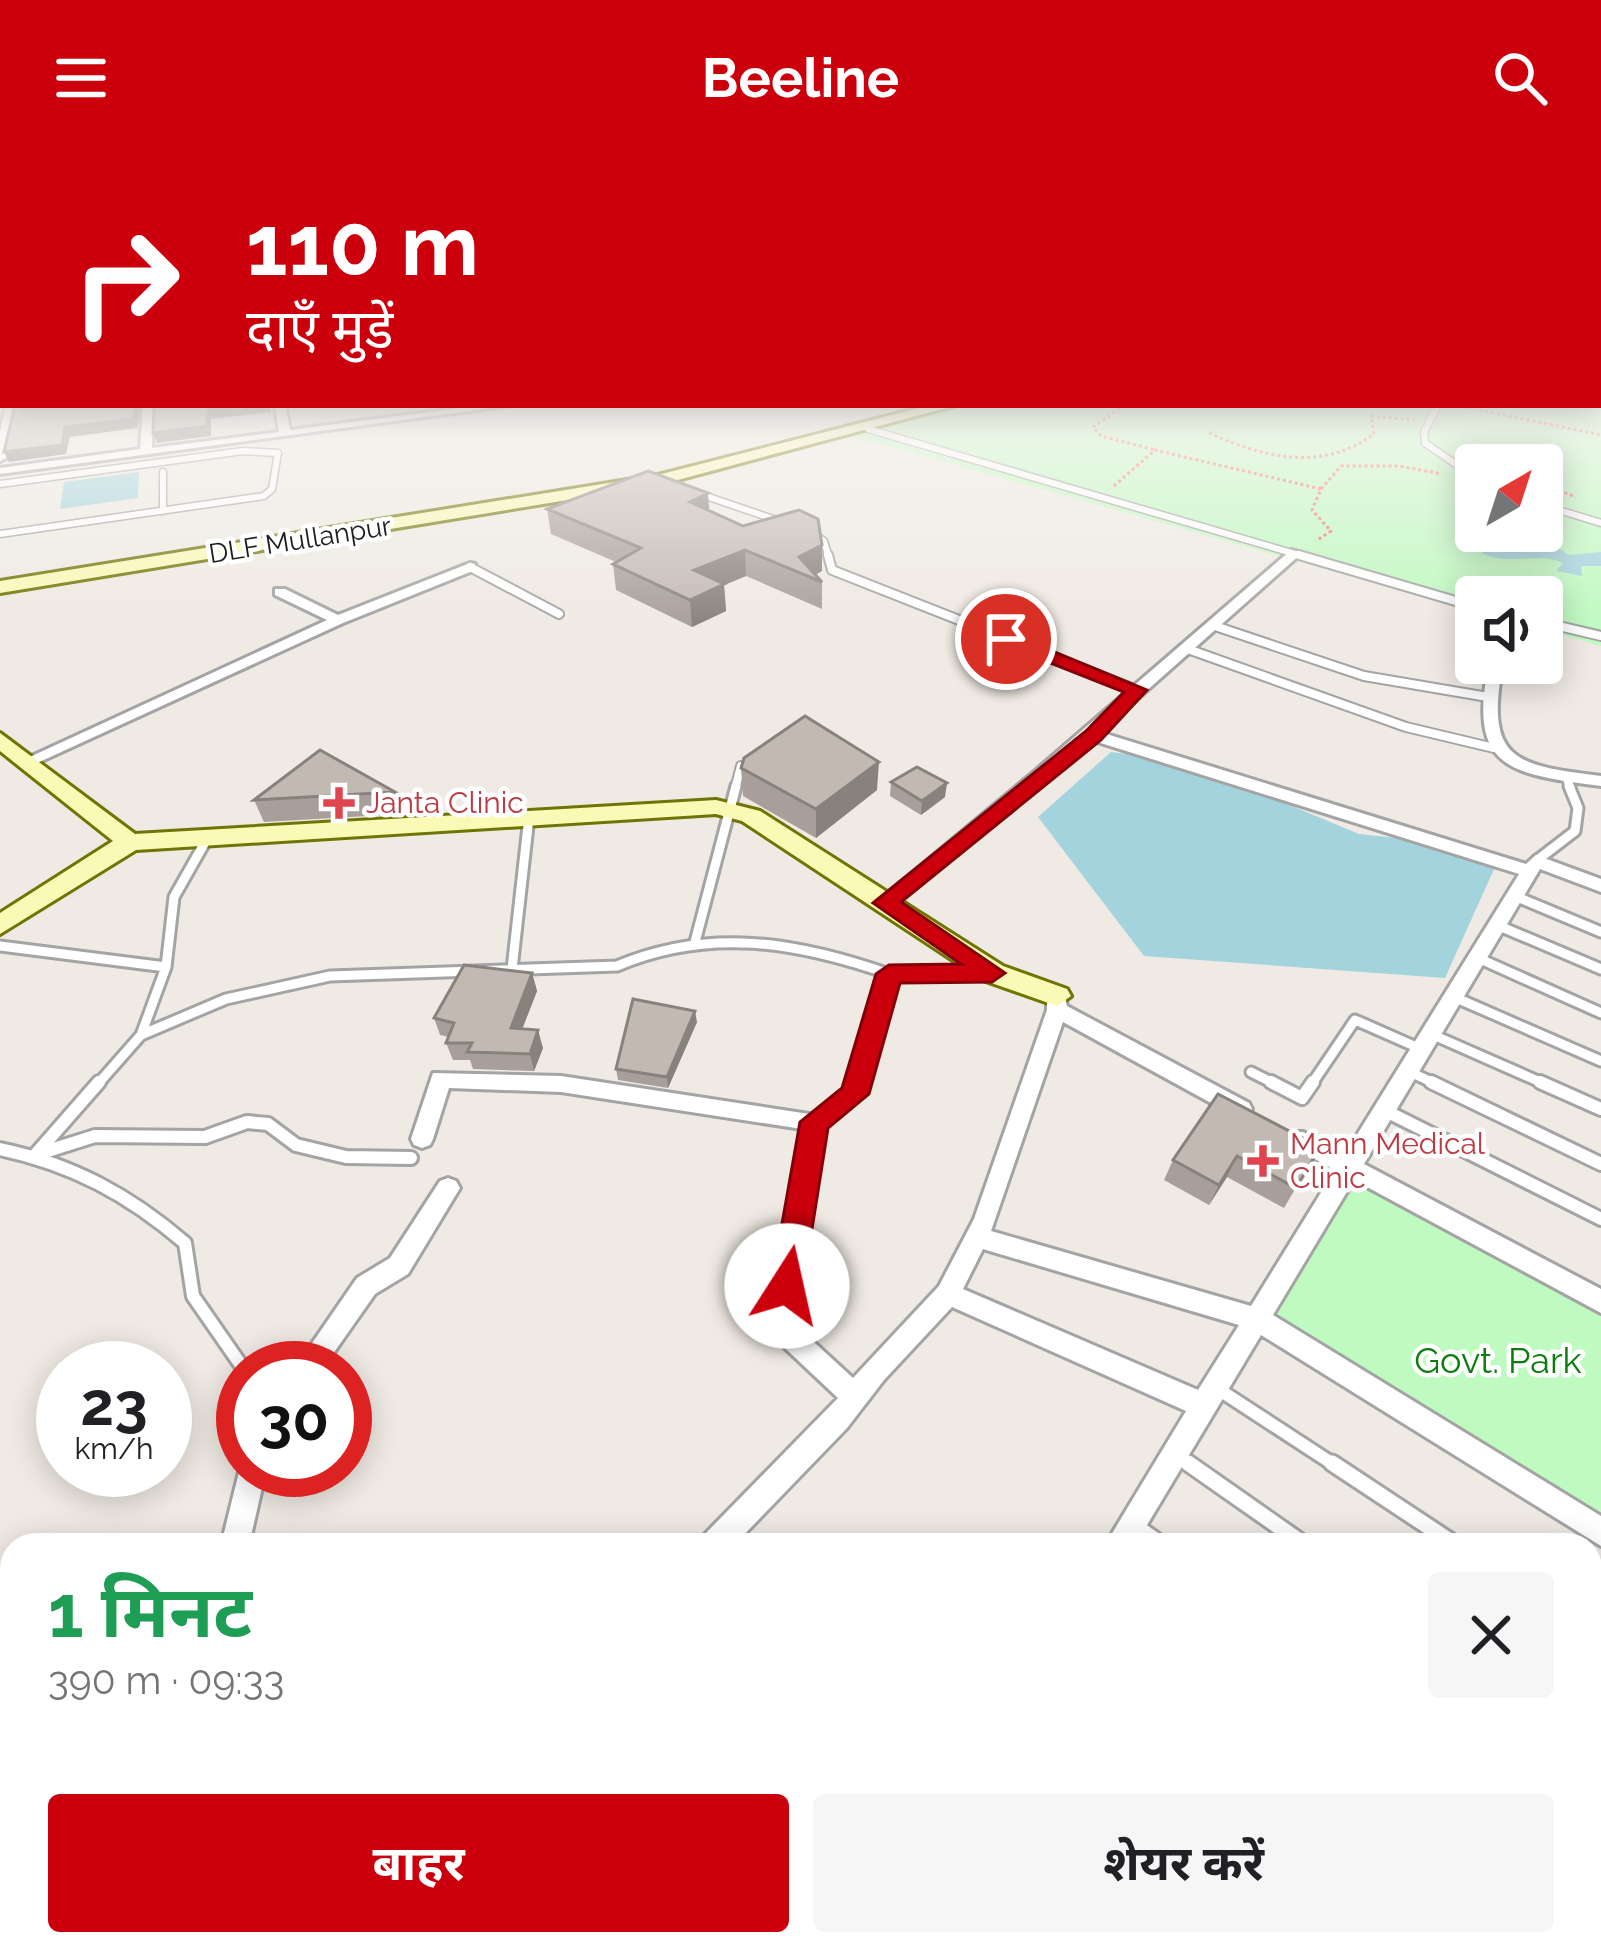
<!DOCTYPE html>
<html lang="hi">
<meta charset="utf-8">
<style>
:root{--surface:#fff;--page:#f6f6f6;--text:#202124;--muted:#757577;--accent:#cb000c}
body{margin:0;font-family:Raleway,"Noto Sans Devanagari",sans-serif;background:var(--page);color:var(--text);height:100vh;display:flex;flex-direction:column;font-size:45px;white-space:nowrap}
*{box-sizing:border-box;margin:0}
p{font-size:39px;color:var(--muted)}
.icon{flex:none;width:66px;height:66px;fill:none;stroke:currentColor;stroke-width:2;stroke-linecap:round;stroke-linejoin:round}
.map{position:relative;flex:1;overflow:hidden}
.side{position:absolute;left:0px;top:1377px;width:1602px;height:423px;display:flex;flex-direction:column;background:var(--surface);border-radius:36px 36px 0 0;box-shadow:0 6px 30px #0003}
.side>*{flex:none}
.guide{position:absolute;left:0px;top:0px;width:1602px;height:252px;box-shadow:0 6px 30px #0003;background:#cb000c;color:#fff;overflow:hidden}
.needle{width:78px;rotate:39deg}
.controls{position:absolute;left:1455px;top:288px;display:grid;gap:24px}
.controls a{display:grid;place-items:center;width:108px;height:108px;border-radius:12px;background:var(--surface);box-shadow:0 6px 30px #0003;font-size:60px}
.speed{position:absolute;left:36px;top:1185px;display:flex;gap:24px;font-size:60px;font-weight:700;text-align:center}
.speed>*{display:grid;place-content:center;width:156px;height:156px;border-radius:50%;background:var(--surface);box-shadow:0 6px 30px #0003;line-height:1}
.speed small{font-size:30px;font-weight:400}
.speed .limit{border:18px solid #d22;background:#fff;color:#111}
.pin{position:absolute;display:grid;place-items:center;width:102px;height:102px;color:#fff;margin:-51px;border:6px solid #fff;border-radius:50%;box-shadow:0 3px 12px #0007}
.me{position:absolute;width:132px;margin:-66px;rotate:10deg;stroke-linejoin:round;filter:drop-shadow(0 0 9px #0008)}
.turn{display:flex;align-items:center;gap:42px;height:252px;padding:0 48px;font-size:54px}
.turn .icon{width:156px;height:156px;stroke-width:2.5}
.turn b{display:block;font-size:84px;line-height:102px}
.round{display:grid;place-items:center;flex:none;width:126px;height:126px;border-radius:12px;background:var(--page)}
.summary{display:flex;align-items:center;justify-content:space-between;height:204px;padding:0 48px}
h1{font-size:72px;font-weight:700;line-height:90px;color:#1e9e55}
.cta{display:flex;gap:24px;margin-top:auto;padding:24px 48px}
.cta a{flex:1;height:138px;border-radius:12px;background:var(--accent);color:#fff;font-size:48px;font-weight:700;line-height:138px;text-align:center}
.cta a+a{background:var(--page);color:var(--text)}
header{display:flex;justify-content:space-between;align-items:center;height:156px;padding:0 48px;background:var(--accent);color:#fff;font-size:54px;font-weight:700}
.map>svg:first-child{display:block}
</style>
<header><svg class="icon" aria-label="menu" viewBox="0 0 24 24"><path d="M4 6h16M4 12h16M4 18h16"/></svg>Beeline<svg class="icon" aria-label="search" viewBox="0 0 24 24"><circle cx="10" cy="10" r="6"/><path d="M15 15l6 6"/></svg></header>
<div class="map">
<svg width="1601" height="1799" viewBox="0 0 1601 1799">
<rect width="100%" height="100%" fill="#efeae3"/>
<!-- park -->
<path fill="#bffac1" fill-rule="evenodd" d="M 1601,221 L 1601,490 L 1542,473 L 1542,441 L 1476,441 L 1476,455 L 849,279 L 957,249 L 1599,249 ZM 1476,309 L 1542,309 L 1542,375 L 1476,375 Z
M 1346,1017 L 1601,1155 L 1601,1376 L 1257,1163 Z"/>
<!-- water -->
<path fill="#a3d3dd" d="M 139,316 L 138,342 L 60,353 L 64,326 Z
M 1543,382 L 1569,399 L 1601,396 L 1601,410 L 1581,410 L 1582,420 L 1556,415 L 1563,407 C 1539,395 1509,411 1482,397 L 1484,393 L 1526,396 L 1534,383 Z
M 1111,596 L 1183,605 L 1359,678 L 1396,682 L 1495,711 L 1445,822 L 1144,800 L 1038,661 Z"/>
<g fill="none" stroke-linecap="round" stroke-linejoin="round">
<!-- lane-far4 casing -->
<g stroke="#a4a4a4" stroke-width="9">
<path id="lane-far4" d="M 1438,249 L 1424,276 L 1425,287 L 1476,322
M 868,273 L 1309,402
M 163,316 L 163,355
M 0,328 L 243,295 L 278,297 L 272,333 L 264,340 L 0,378
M 697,337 L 782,366
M 1542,349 L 1601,367
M 811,376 L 824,385 L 829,402"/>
</g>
<!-- lane-far3 casing -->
<g stroke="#a4a4a4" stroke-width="12">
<path id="lane-far3" d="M 828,399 L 832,414 L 1137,534
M 1299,399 L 1476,451
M 470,411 L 559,458
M 1542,466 L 1601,480
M 1212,469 L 1364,520 L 1488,541
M 1185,492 L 1406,571 L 1494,592
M 1566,621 L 1571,633
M 735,633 L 741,610"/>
</g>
<!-- lane-far2 casing -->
<g stroke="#a4a4a4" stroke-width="15">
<path id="lane-far2" d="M 1536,705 L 1575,675 L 1578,652 L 1569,630
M 1515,740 L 1601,776
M 1497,769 L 1601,813
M 695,786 L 736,630
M 0,790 L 166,811
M 1478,802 L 1601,857
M 512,813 L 529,661
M 1454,841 L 1601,905
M 1431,878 L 1547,929
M 141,879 L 166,811 L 174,741 L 208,681
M 1408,915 L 1438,929
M 1251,916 L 1277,929
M 97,929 L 141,879 L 226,843 L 330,820 L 617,810 C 709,771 797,786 889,818 L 857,929
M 1311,929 L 1355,864 L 1421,893"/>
</g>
<!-- lane-far1 casing -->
<g stroke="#a4a4a4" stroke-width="18">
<path id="lane-far1" d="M 1271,926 L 1302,942 L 1313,926
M 1431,926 L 1601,1008
M 1540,926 L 1601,953
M 1384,954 L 1601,1063
M 814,966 L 855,938 L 858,926
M 0,993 C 72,1008 129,1039 185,1087 L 193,1140 L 243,1212
M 38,998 L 95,980 L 205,981 L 247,966 L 268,968 L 296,989 L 346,1001 L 411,1002
M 35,999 L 99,926
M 1218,1233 L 1336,1310
M 1175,1298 L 1193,1310"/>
</g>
<!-- lane casing -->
<g stroke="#a4a4a4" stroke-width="21">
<path id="lane" d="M 1188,1307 L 1305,1389
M 1332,1307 L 1456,1389
M 1135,1370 L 1162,1389
M 1590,1477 L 1601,1484
M 1590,1589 L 1601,1596
M 986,1788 L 997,1799
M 1163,1788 L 1175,1799
M 1345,1788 L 1359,1799
M 1543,1788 L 1557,1799"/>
</g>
<!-- street casing -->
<g stroke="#a4a4a4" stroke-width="6">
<path id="street" d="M 6,249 L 16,249 L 6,302 L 0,305 L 0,276 Z
M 143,249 L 153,249 L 152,292 L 279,276 L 275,249 L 285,249 L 290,274 L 484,249 L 514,249 L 0,318 L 0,312 L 140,293 Z
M 1291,394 L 1302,397 L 1100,576 L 1526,708 L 1536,699 L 1601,723 L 1601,736 L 1540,713 L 1364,1008 L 1601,1133 L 1601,1157 L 1354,1024 L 1273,1159 L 1601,1360 L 1601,1390 L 1261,1179 L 1135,1389 L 1105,1389 L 1186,1255 L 952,1151 L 884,1224 L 847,1272 L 734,1389 L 700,1389 L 704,1379 L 838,1242 L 770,1178 L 766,1170 L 802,973 L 561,936 L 449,932 L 433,983 L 430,989 L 422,992 L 414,989 L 411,983 L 433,917 L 561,920 L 822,960 L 825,966 L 792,1166 L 853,1222 L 939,1130 L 974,1063 L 1047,854 L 1047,840 L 1057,833 L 1064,835 L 1067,850 L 1249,947 L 1252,953 L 1249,959 L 1233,959 L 1063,866 L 991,1075 L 1251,1150 L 1335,1014 L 1287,988 L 1284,982 L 1287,976 L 1303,976 L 1345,998 L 1519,718 L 1091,584 L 892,751 L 878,751 L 876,747 L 1035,615 ZM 983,1093 L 1239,1169 L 1198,1234 L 963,1133 Z
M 470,407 L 475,408 L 475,414 L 343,467 L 35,608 L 23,608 L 21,605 L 327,464 L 275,439 L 275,433 L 285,433 L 338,459 Z
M 1489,507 L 1503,507 C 1485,604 1513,609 1601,620 L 1601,630 C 1509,618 1467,613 1489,507 Z
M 993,810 L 1003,817 L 993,824 L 889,825 L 879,818 L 889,811 Z
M 448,1022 L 456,1025 L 460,1032 L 408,1118 L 375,1138 L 323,1212 L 295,1212 L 357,1122 L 390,1102 L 440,1025 Z
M 242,1304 L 243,1314 L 266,1314 L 249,1389 L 221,1389 Z
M 0,1750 L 12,1754 L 12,1788 L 16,1788 L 12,1790 L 0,1785 Z
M 1601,1753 L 1601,1799 L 1575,1799 L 1578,1788 L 1590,1788 L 1590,1757 Z
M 31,1788 L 88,1788 L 93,1799 L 36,1799 Z
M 122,1788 L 158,1788 L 153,1799 L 117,1799 Z
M 403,1788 L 439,1788 L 434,1799 L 398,1799 Z
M 856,1788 L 894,1788 L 889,1799 L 851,1799 Z"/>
</g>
<!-- secondary casing -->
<g stroke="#6f7504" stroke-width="6">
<path id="secondary" d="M 931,249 L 957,249 L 659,329 L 0,437 L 0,425 L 658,319 Z
M 0,577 L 135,678 L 716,644 L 760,655 L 1003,810 L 1067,833 L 1071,840 L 1057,850 L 983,824 L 742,665 L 716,658 L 136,694 L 0,778 L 0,757 L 113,685 L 0,595 Z"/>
</g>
<!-- path -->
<path stroke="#fb6f68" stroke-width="3" stroke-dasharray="3 3" stroke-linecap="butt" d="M 1125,249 L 1093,271 L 1101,280 L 1155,294
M 1456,249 L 1601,279
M 1209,277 C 1264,302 1322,316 1374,278 L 1371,260 L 1415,264
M 1480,304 L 1493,309
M 1542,328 L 1576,341
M 1114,330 L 1155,294 L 1321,333 L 1312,354 L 1331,375 L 1316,385
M 1321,333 L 1341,310 L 1399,310 L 1442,318"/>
<!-- lane-far4 -->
<use href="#lane-far4" stroke="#fff" stroke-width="6"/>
<!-- lane-far3 -->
<use href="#lane-far3" stroke="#fff" stroke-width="8"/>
<!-- lane-far2 -->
<use href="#lane-far2" stroke="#fff" stroke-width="9"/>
<!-- lane-far1 -->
<use href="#lane-far1" stroke="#fff" stroke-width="12"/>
<!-- lane -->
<use href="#lane" stroke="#fff" stroke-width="15"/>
<!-- street -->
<use href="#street" fill="#fff" fill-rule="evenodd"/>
<!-- secondary -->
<use href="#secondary" fill="#faf9b6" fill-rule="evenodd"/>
</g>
<!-- wall -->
<path fill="#a89f9a" d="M 547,353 L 709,355 L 822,415 L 815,419 L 822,426 L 822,453 L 746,420 L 724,429 L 726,455 L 692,471 L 616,434 L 613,408 L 616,406 L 551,378 Z
M 741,612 L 877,634 L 816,682 L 743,640 Z
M 891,626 L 945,641 L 921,659 L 890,640 Z
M 395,636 L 402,658 L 264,666 L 254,644 Z
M 532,817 L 537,835 L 522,873 L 543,892 L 534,915 L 473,913 L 470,904 L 453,904 L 446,887 L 449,881 L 440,879 L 434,862 Z
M 697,866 L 668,932 L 618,924 L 616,913 Z
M 1320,991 L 1284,1052 L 1227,1021 L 1209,1049 L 1164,1024 L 1173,1004 Z"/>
<!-- shaded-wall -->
<path fill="#88827d" d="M 136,249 L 142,249 L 137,272 L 70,281 L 66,298 L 9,306 L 4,296 L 65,271 Z
M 246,249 L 270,249 L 271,256 L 211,263 L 211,280 L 157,287 L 153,277 L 208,254 Z
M 708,337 L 710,363 L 690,346 Z
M 822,389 L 822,415 L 811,421 L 799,401 Z
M 745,394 L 746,420 L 724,429 L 726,455 L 692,471 L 690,444 L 694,414 Z
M 879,606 L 877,634 L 816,682 L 816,653 Z
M 947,627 L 945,641 L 921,659 L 922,645 Z
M 532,817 L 537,835 L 516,889 L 511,872 Z
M 695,855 L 697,866 L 668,932 L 667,921 Z
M 538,874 L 543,892 L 534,915 L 530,898 Z
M 1237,1000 L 1227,1021 L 1209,1049 L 1219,1029 Z"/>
<!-- building -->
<path fill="#c3b9b3" stroke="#88827d" stroke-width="3" d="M 15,249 L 136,249 L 133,263 L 65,271 L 62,289 L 4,296 Z
M 154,249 L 246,249 L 208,254 L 207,270 L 153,277 Z
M 648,315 L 708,337 L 690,346 L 743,370 L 799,354 L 818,363 L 822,389 L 799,401 L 822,426 L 745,394 L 694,414 L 724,428 L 690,444 L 613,408 L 641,392 L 547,353 Z
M 805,560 L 879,606 L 816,653 L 741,612 L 744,602 Z
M 320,594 L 395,636 L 254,644 Z
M 917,611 L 947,627 L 922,645 L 891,626 Z
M 464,809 L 532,817 L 511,872 L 538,874 L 530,898 L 467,896 L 472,887 L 446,887 L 454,867 L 434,862 Z
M 633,843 L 695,855 L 667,921 L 616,913 Z
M 1218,938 L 1320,991 L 1296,1032 L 1237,1000 L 1219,1029 L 1173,1004 Z"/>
<!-- sky -->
<linearGradient id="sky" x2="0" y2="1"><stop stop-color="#8cc0e4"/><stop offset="0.47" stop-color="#f8f6f2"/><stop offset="1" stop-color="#f8f6f2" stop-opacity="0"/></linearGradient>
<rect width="1601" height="473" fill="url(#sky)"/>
<!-- route -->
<path fill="#cb000c" stroke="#840008" stroke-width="3" d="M 1000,479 L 1013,479 L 1147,534 L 1101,584 L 901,746 L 1005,817 L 992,826 L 900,827 L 869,938 L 828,972 L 803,1130 L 798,1140 L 787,1144 L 775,1140 L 771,1130 L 800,966 L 842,932 L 876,818 L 889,809 L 961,808 L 873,747 L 1086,575 L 1124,536 L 1000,487 Z"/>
<!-- markers -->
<g fill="#e0444e" stroke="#fff" stroke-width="4.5">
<path d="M333 629h12v12h12v12h-12v12h-12v-12h-12v-12h12z"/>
<path d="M1257 987h12v12h12v12h-12v12h-12v-12h-12v-12h12z"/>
</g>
<g text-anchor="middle" stroke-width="9" stroke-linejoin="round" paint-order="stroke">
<!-- far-street labels -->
<g font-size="27" fill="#1d1d1d" stroke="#fff">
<text transform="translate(300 384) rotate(-9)" y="9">DLF Mullanpur</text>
</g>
<!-- health labels -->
<g font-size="30" fill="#be3a42" stroke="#fff" text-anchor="start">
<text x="366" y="657">Janta Clinic</text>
<text x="1290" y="998">Mann Medical<tspan x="1290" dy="34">Clinic</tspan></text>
</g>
<!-- near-park labels -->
<g font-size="36" fill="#0b7c0d" stroke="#fff">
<text x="1498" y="1217">Govt. Park</text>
</g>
</g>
</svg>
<div class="controls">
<a><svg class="needle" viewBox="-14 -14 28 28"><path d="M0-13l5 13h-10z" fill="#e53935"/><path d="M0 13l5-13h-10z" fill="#757577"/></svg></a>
<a><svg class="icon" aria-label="sound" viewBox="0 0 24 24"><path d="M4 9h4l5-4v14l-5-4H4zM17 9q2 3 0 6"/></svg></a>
</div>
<div class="speed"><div>23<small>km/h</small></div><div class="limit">30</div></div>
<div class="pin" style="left:1006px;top:483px;background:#d93025"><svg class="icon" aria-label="arrive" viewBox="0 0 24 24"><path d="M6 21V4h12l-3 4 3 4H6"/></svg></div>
<svg class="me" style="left:787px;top:1130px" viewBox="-20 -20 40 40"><circle r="19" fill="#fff"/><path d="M0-13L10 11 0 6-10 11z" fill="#cb000c"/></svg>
<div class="guide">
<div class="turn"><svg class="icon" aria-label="right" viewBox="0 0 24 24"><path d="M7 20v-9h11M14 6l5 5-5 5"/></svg><div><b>110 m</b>दाएँ मुड़ें</div></div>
</div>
<section class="side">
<div class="summary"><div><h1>1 मिनट</h1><p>390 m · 09:33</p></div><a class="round"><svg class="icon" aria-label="close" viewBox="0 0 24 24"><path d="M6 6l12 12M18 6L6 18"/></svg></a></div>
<div class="cta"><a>बाहर</a><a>शेयर करें</a></div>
</section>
</div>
